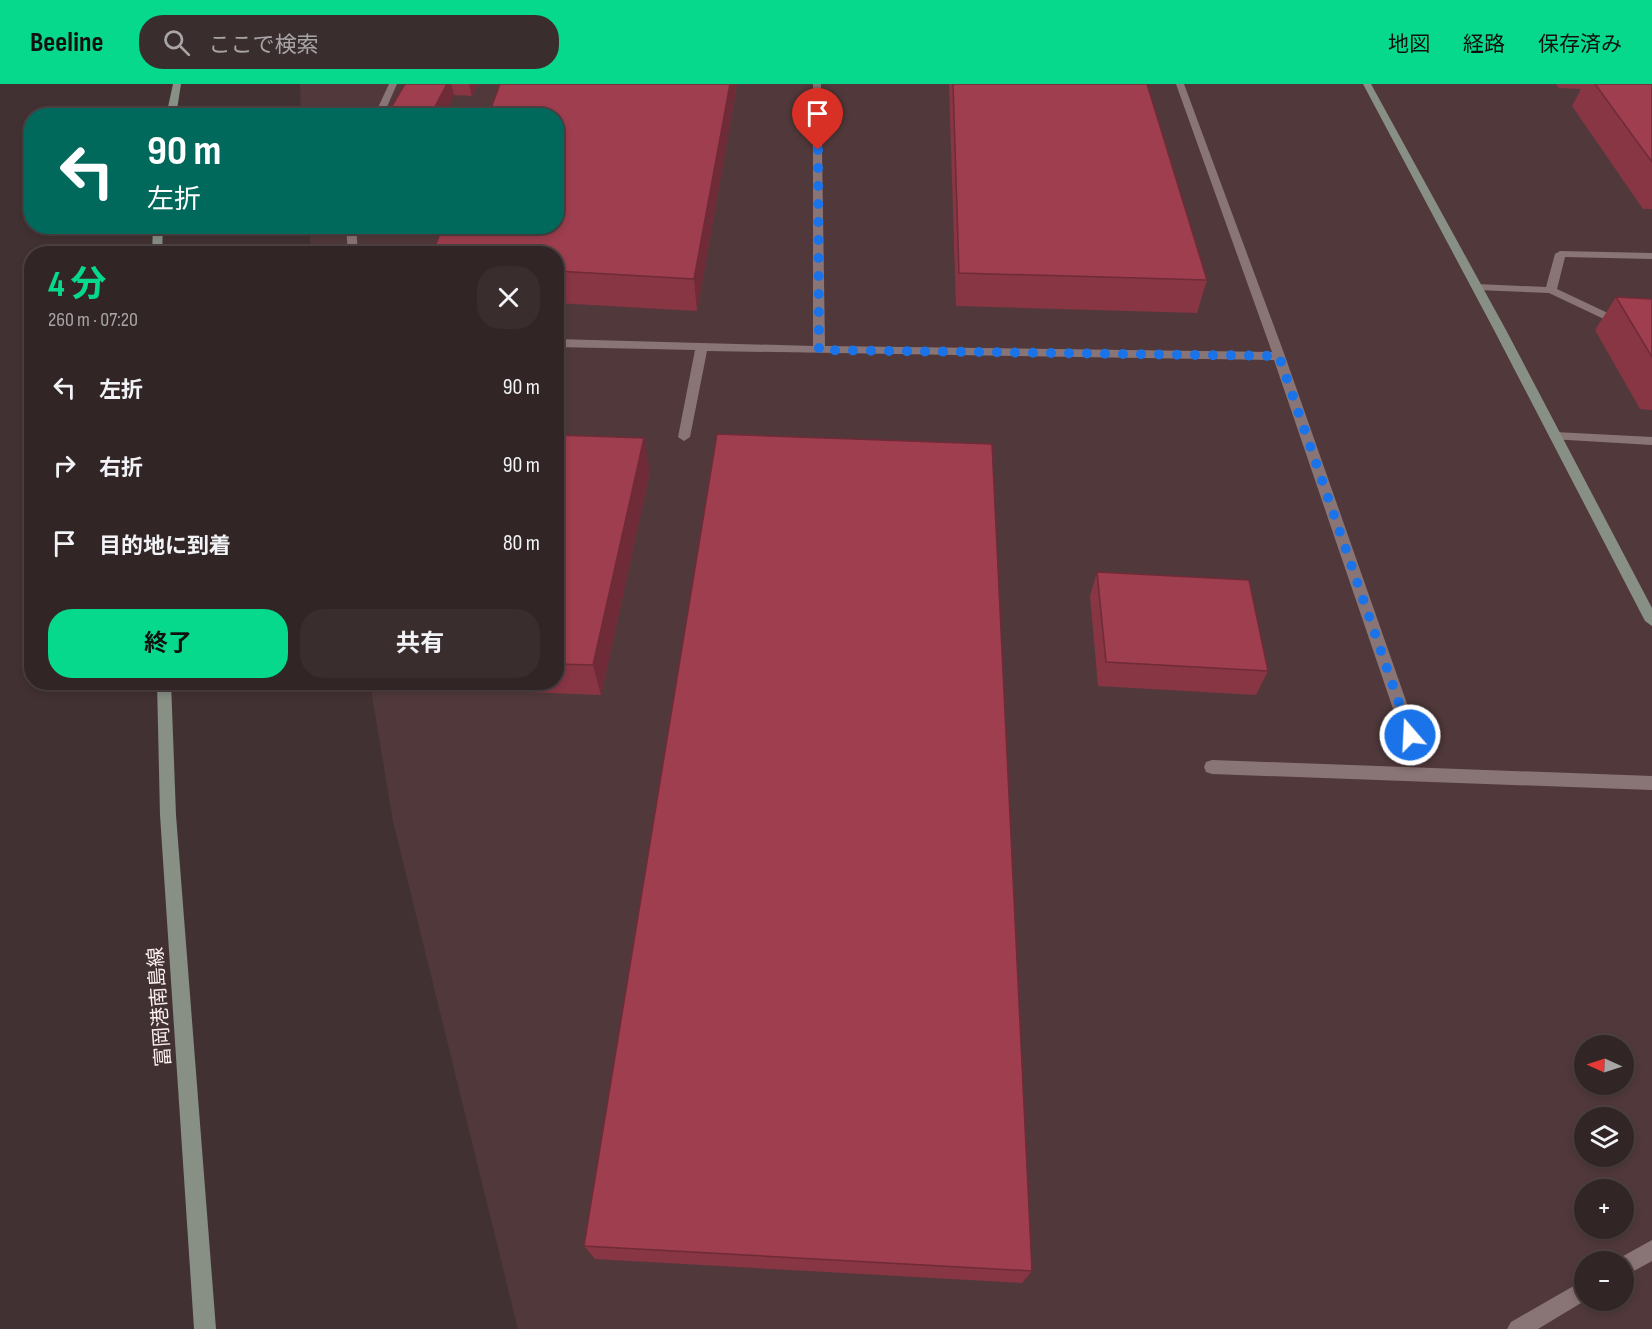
<!DOCTYPE html>
<html lang="ja">
<meta charset="utf-8">
<style>
:root{--surface:#322526;--page:#3a2d2e;--text:#f1f3f6;--muted:#a8a5a7;--line:#4d4243;--accent:#06d98b}
body{margin:0;font-family:"Sofia Sans Condensed","Noto Sans JP",sans-serif;background:var(--page);color:var(--text);height:100vh;display:flex;flex-direction:column;font-size:22px;white-space:nowrap}
*{box-sizing:border-box;margin:0}
p{font-size:20px;color:var(--muted)}
.icon{flex:none;width:33px;height:33px;fill:none;stroke:currentColor;stroke-width:2;stroke-linecap:round;stroke-linejoin:round}
.map{position:relative;flex:1;overflow:hidden}
.sheet{position:absolute;left:24px;top:162px;width:540px;height:444px;display:flex;flex-direction:column;background:var(--surface);border-radius:24px;box-shadow:0 3px 9px #0003,0 0 0 2px var(--line)}
.sheet>*{flex:none}
.banner{position:absolute;left:24px;top:24px;width:540px;height:126px;border-radius:24px;box-shadow:0 3px 9px #0003,0 0 0 2px var(--line);background:#00695c;color:#fff;overflow:hidden}
.needle{width:39px;rotate:273deg}
.fabs{position:absolute;left:1574px;top:951px;display:grid;gap:12px}
.fabs a{display:grid;place-items:center;width:60px;height:60px;border-radius:50%;background:var(--surface);box-shadow:0 3px 9px #0003,0 0 0 2px var(--line);font-size:30px}
.pin{position:absolute;display:grid;place-items:center;width:51px;height:51px;color:#fff;margin:-62px -26px;border-radius:50% 50% 50% 0;rotate:-45deg;box-shadow:0 0 6px #0007}
.pin .icon{rotate:45deg}
.me{position:absolute;width:66px;margin:-33px;rotate:341deg;stroke-linejoin:round;filter:drop-shadow(0 0 4px #0008)}
.turn{display:flex;align-items:center;gap:21px;height:126px;padding:0 24px;font-size:27px}
.turn .icon{width:78px;height:78px;stroke-width:2.5}
.turn b{display:block;font-size:42px;line-height:51px}
.round{display:grid;place-items:center;flex:none;width:63px;height:63px;border-radius:24px;background:var(--page)}
.overview{display:flex;align-items:center;justify-content:space-between;height:102px;padding:0 24px}
h1{font-size:36px;font-weight:700;line-height:45px;color:var(--accent)}
.button{display:flex;gap:12px;margin-top:auto;padding:12px 24px}
.button a{flex:1;height:69px;border-radius:24px;background:var(--accent);color:#111;font-size:24px;font-weight:700;line-height:69px;text-align:center}
.button a+a{background:var(--page);color:var(--text)}
ul{padding:0;list-style:none}
li{display:flex;align-items:center;gap:18px;height:78px;padding:0 24px}
li div{flex:1}
li b{display:block;font-size:22px}
li em{font-style:normal}
header{display:flex;align-items:center;gap:36px;box-sizing:border-box;height:84px;padding:0 30px;background:var(--accent);color:#111}
header strong{font-size:28px}
nav{display:flex;gap:33px;margin-inline-start:auto;font-size:21px}
.search{width:420px;height:54px;background:var(--page);display:flex;align-items:center;gap:15px;box-sizing:border-box;padding:0 21px;border-radius:24px;color:var(--muted);font-size:22px}
.map>svg:first-child{display:block}
</style>
<header>
<strong>Beeline</strong>
<div class="search"><svg class="icon" aria-label="search" viewBox="0 0 24 24"><circle cx="10" cy="10" r="6"/><path d="M15 15l6 6"/></svg>ここで検索</div>
<nav><a>地図</a><a>経路</a><a>保存済み</a></nav>
</header>
<div class="map">
<svg width="1652" height="1245" viewBox="0 0 1652 1245">
<rect width="100%" height="100%" fill="#423132"/>
<!-- built -->
<path fill="#51393b" fill-rule="evenodd" d="M 300,0 L 1652,0 L 1652,1245 L 518,1245 L 393,737 L 370,599 L 556,598 L 556,170 L 311,169 L 309,143 L 556,142 L 556,32 L 301,31 ZM 1584,962 L 1623,962 L 1623,1000 L 1584,1000 ZM 1584,1034 L 1623,1034 L 1623,1072 L 1584,1072 ZM 1584,1106 L 1623,1106 L 1623,1144 L 1584,1144 ZM 1584,1178 L 1623,1178 L 1623,1216 L 1584,1216 Z"/>
<g fill="none" stroke-linecap="round" stroke-linejoin="round">
<!-- lane -->
<path fill="#8a7576" fill-rule="evenodd" d="M 389,0 L 397,0 L 383,32 L 374,32 Z
M 813,0 L 821,0 L 825,262 L 1272,268 L 1176,0 L 1184,0 L 1285,272 L 1418,651 L 1415,655 L 1410,657 L 1405,655 L 1402,651 L 1274,276 L 707,267 L 690,353 L 684,357 L 678,353 L 695,266 L 556,263 L 556,255 L 813,262 Z
M 346,142 L 356,142 L 358,170 L 348,170 Z
M 1560,167 L 1652,169 L 1652,175 L 1565,173 L 1557,205 L 1612,231 L 1652,232 L 1652,238 L 1606,236 L 1549,209 L 1477,206 L 1472,203 L 1477,200 L 1546,203 L 1555,170 Z
M 1555,348 L 1652,353 L 1652,361 L 1551,355 L 1549,352 Z
M 1212,676 L 1652,692 L 1652,706 L 1212,690 L 1206,688 L 1204,683 L 1206,678 Z"/>
<!-- street -->
<path fill="#8a7576" fill-rule="evenodd" d="M 1652,1156 L 1652,1177 L 1623,1193 L 1623,1178 L 1615,1178 L 1616,1176 Z
M 1584,1196 L 1584,1216 L 1586,1216 L 1538,1245 L 1507,1245 L 1511,1238 Z"/>
<!-- secondary -->
<path fill="#888f84" fill-rule="evenodd" d="M 173,0 L 181,0 L 176,32 L 166,32 Z
M 1363,0 L 1371,0 L 1506,246 L 1652,524 L 1652,542 L 1645,537 L 1494,246 Z
M 153,142 L 163,142 L 162,170 L 152,170 Z
M 157,598 L 171,598 L 176,731 L 216,1245 L 194,1245 L 160,731 Z"/>
</g>
<!-- wall -->
<path fill="#883544" d="M 405,0 L 478,0 L 472,12 L 454,11 Z
M 737,0 L 697,227 L 556,219 L 556,170 Z
M 949,0 L 1147,0 L 1207,196 L 1197,229 L 956,222 Z
M 1556,0 L 1652,0 L 1652,125 L 1643,125 L 1572,22 L 1581,5 L 1559,4 Z
M 1616,213 L 1652,215 L 1652,326 L 1640,325 L 1595,246 Z
M 556,351 L 650,387 L 601,611 L 456,605 L 453,598 L 556,598 Z
M 1097,488 L 1268,587 L 1256,611 L 1098,602 L 1090,512 Z
M 584,1162 L 1032,1187 L 1022,1199 L 595,1175 Z"/>
<!-- shaded-wall -->
<path fill="#6f2b37" d="M 447,0 L 451,0 L 454,11 L 444,32 L 430,32 Z
M 469,0 L 478,0 L 472,12 Z
M 730,0 L 737,0 L 697,227 L 694,195 Z
M 644,354 L 650,387 L 601,611 L 593,581 Z"/>
<!-- building -->
<path fill="#9e3e4f" stroke="#6f2b37" stroke-width="1.5" d="M 405,0 L 447,0 L 430,32 L 386,32 Z
M 500,0 L 730,0 L 694,195 L 556,187 L 556,170 L 432,170 L 443,142 L 556,142 L 556,32 L 488,32 Z
M 953,0 L 1147,0 L 1207,196 L 959,189 Z
M 1595,0 L 1652,0 L 1652,78 Z
M 1616,213 L 1652,215 L 1652,273 Z
M 717,350 L 992,360 L 1032,1187 L 584,1162 Z
M 556,351 L 644,354 L 593,581 L 556,580 Z
M 1097,488 L 1249,496 L 1268,587 L 1106,578 Z"/>
<g fill="none" stroke-linecap="round" stroke-linejoin="round">
<!-- route -->
<path stroke="#1a73e8" stroke-width="10" stroke-dasharray="0 18" d="M 818,66 L 819,266 L 1279,272 L 1410,651"/>
</g>
<g text-anchor="middle" stroke-width="4.5" stroke-linejoin="round" paint-order="stroke">
<!-- street labels -->
<g font-size="20" fill="#faeeef" stroke="#423132">
<text transform="translate(159 923) rotate(-94)" y="7">富岡港南島線</text>
</g>
</g>
</svg>
<div class="fabs">
<a><svg class="needle" viewBox="-14 -14 28 28"><path d="M0-13l5 13h-10z" fill="#e53935"/><path d="M0 13l5-13h-10z" fill="#a8a5a7"/></svg></a>
<a><svg class="icon" aria-label="layers" viewBox="0 0 24 24"><path d="M12 4l9 5-9 5-9-5zM3 14l9 5 9-5"/></svg></a>
<a>+</a>
<a>−</a>
</div>
<div class="pin" style="left:818px;top:66px;background:#d93025"><svg class="icon" aria-label="arrive" viewBox="0 0 24 24"><path d="M6 21V4h12l-3 4 3 4H6"/></svg></div>
<svg class="me" style="left:1410px;top:651px" viewBox="-20 -20 40 40"><circle r="17" fill="#1a73e8" stroke="#fff" stroke-width="3"/><path d="M0-11L8 9 0 5-8 9z" fill="#fff"/></svg>
<div class="banner">
<div class="turn"><svg class="icon" aria-label="left" viewBox="0 0 24 24"><path d="M17 20v-9H6M10 6l-5 5 5 5"/></svg><div><b>90 m</b>左折</div></div>
</div>
<section class="sheet">
<div class="overview"><div><h1>4 分</h1><p>260 m · 07:20</p></div><a class="round"><svg class="icon" aria-label="close" viewBox="0 0 24 24"><path d="M6 6l12 12M18 6L6 18"/></svg></a></div>
<ul>
<li><svg class="icon" aria-label="left" viewBox="0 0 24 24"><path d="M17 20v-9H6M10 6l-5 5 5 5"/></svg><div><b>左折</b></div><em>90 m</em></li>
<li><svg class="icon" aria-label="right" viewBox="0 0 24 24"><path d="M7 20v-9h11M14 6l5 5-5 5"/></svg><div><b>右折</b></div><em>90 m</em></li>
<li><svg class="icon" aria-label="arrive" viewBox="0 0 24 24"><path d="M6 21V4h12l-3 4 3 4H6"/></svg><div><b>目的地に到着</b></div><em>80 m</em></li>
</ul>
<div class="button"><a>終了</a><a>共有</a></div>
</section>
</div>
